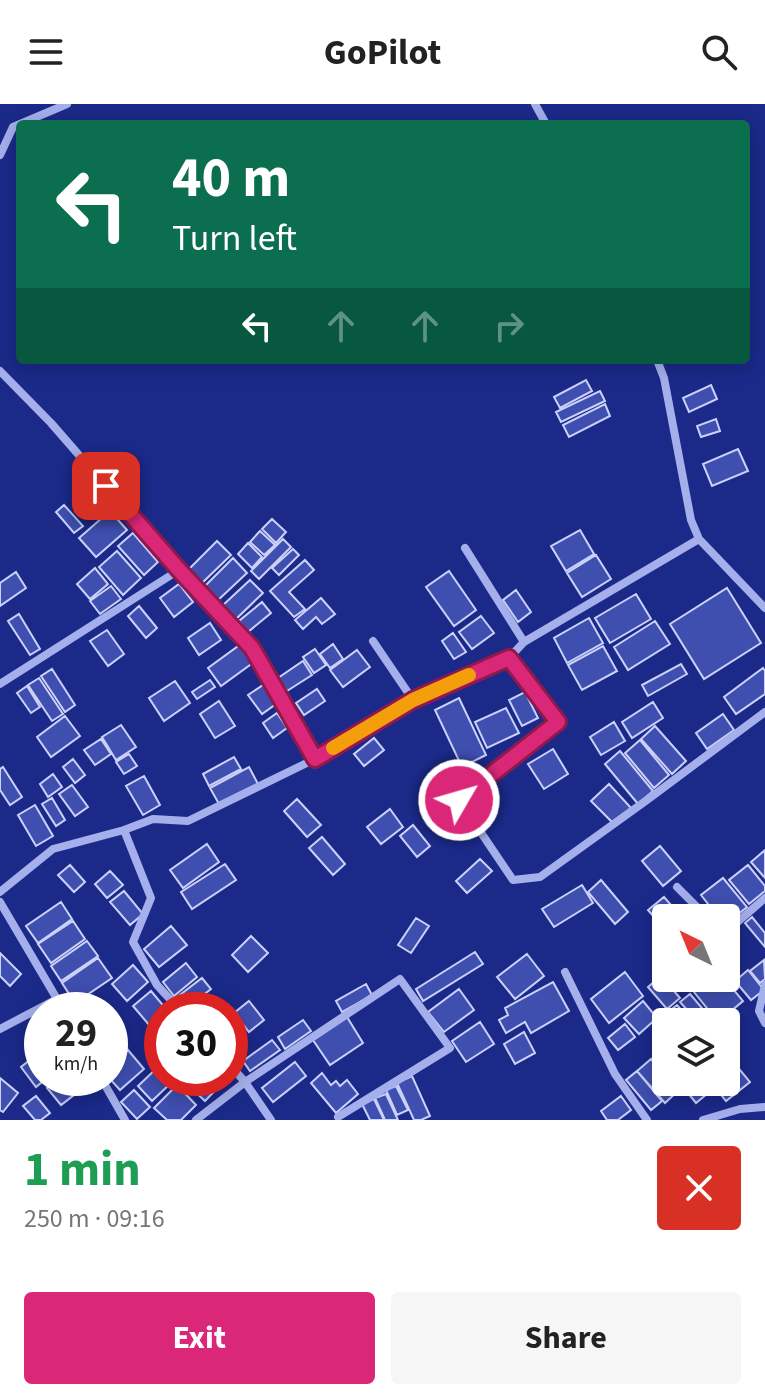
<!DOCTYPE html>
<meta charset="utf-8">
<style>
:root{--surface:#fff;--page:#f6f6f6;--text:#222;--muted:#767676;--accent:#db2777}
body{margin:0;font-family:"Source Sans 3",sans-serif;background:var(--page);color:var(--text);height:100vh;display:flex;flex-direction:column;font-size:30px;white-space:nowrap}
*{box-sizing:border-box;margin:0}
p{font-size:26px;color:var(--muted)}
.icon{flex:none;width:44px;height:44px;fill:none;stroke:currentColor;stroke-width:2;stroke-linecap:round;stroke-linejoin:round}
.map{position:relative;height:1016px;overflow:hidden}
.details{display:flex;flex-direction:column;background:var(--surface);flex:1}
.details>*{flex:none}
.top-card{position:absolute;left:16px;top:16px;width:734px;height:244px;border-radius:8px;box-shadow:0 4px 20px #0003;background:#0b6e4f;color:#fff;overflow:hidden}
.needle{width:52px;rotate:317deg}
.tools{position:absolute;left:652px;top:800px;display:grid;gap:16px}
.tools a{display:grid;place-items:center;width:88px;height:88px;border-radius:8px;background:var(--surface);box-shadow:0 4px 20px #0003;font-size:40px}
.speed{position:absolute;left:24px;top:888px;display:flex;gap:16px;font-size:40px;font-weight:700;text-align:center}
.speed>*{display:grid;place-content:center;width:104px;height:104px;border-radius:50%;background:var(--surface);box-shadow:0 4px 20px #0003;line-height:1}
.speed small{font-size:20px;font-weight:400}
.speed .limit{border:12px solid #d22;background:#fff;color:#111}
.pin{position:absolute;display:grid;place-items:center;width:68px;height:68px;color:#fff;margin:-34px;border-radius:16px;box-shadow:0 4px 12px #0006}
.me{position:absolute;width:88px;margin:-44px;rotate:52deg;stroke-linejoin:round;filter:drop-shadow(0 0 6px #0008)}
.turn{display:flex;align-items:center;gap:28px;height:168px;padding:0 24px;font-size:36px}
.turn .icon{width:104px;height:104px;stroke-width:2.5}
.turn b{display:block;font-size:56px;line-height:68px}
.lanes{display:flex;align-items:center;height:76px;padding:0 24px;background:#0003;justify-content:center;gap:40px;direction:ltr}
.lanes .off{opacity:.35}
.round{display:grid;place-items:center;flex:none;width:84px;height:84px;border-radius:8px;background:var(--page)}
.headline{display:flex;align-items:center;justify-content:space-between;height:136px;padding:0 24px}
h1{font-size:48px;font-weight:700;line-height:60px;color:#1e9e55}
.action{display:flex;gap:16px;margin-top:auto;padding:16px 24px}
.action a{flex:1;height:92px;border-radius:8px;background:var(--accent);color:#fff;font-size:32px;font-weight:700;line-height:92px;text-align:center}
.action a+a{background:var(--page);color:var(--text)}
header{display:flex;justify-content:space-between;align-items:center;height:104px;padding:0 24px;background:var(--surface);font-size:36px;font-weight:700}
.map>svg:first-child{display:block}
</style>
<header><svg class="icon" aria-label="menu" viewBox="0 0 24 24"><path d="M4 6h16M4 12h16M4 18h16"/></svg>GoPilot<svg class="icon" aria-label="search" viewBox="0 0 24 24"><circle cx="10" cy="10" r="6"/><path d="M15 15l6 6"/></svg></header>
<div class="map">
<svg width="765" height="1016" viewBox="0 0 765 1016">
<rect width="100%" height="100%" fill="#1b2989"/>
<!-- building -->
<path fill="#3f4fb0" stroke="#cbd1f9" stroke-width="2" d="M 586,276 L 592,287 L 560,304 L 554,293 Z
M 711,281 L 717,295 L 689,308 L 683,294 Z
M 600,287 L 605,297 L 561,318 L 556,308 Z
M 605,300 L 610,312 L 569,333 L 563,321 Z
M 716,315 L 720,327 L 701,333 L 697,322 Z
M 738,345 L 748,367 L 712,382 L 703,360 Z
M 84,380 L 108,406 L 98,415 L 74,389 Z
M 64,401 L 83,422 L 74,429 L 56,408 Z
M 110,407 L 127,426 L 96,453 L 79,434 Z
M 272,415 L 286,428 L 276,439 L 262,425 Z
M 580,426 L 594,450 L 566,467 L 551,442 Z
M 260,427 L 275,441 L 264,451 L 250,438 Z
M 133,429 L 158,458 L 144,471 L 118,442 Z
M 283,435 L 291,443 L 259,475 L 251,467 Z
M 217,437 L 231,451 L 200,481 L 187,467 Z
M 248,439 L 262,453 L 252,464 L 238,450 Z
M 293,445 L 299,451 L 279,471 L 272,464 Z
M 117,447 L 141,474 L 123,491 L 99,463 Z
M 596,451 L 611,475 L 582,493 L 567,469 Z
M 233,454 L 247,469 L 216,498 L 203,484 Z
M 305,456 L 314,466 L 289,488 L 305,505 L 294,513 L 270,487 Z
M 95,464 L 108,480 L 90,495 L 77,480 Z
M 449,467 L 476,506 L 454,522 L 426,483 Z
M 16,468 L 26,484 L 0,502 L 0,479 Z
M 250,476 L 263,489 L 235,516 L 222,502 Z
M 179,480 L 193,498 L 174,513 L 160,494 Z
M 111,482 L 121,495 L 100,510 L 90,497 Z
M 727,484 L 761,539 L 704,575 L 670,520 Z
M 516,486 L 531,508 L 518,518 L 503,496 Z
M 636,490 L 651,515 L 610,539 L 595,514 Z
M 321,494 L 335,510 L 322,520 L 316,513 L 303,525 L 295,516 Z
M 262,498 L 271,509 L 248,528 L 239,517 Z
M 139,502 L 157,524 L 146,534 L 128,512 Z
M 19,510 L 40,545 L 30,551 L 8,517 Z
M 481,512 L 494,529 L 472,545 L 459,528 Z
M 589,514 L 603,539 L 567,559 L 554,534 Z
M 655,517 L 670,540 L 628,566 L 614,543 Z
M 210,519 L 221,536 L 199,551 L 188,534 Z
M 107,526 L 124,550 L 108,562 L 90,537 Z
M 453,529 L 466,548 L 454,555 L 442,537 Z
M 241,540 L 254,558 L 221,582 L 208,564 Z
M 333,540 L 343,555 L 330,564 L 320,550 Z
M 603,542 L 617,567 L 582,586 L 568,561 Z
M 315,545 L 326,561 L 314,569 L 303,553 Z
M 357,546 L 370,563 L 343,583 L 330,566 Z
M 303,557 L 312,571 L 287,587 L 278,574 Z
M 681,560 L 687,570 L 648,592 L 642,581 Z
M 763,564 L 765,567 L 765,590 L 736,610 L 724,593 Z
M 52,565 L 75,601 L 65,608 L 41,572 Z
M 39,574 L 63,610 L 52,617 L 28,581 Z
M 210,576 L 215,583 L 197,595 L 192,588 Z
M 175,577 L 190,599 L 164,617 L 149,594 Z
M 263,581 L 276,600 L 262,610 L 248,591 Z
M 27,582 L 40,603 L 31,609 L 17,589 Z
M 317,585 L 325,597 L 304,611 L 296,599 Z
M 525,588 L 538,614 L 522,622 L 509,596 Z
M 459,594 L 486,651 L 462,663 L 435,606 Z
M 219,597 L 235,622 L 215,634 L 200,610 Z
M 653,598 L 663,614 L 632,634 L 622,618 Z
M 506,604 L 519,629 L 487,644 L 475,618 Z
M 277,609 L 287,624 L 273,634 L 263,619 Z
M 723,610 L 734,626 L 707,645 L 696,629 Z
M 65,612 L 80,632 L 51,653 L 37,633 Z
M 614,618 L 625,637 L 601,651 L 590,633 Z
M 121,621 L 136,643 L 116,656 L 102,633 Z
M 655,622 L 686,657 L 672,670 L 641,635 Z
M 374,634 L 384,646 L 364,662 L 354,650 Z
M 101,635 L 111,650 L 95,661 L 84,646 Z
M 640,636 L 669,671 L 654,684 L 625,649 Z
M 553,645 L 568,670 L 544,685 L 528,660 Z
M 620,647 L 653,687 L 638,700 L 605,660 Z
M 129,650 L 137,662 L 124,670 L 116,658 Z
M 234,653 L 241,665 L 209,682 L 203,670 Z
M 73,655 L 85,671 L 75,679 L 63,663 Z
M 3,663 L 22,693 L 10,701 L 0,686 L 0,665 Z
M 249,663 L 258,680 L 219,700 L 210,684 Z
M 53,670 L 62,683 L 48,693 L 40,680 Z
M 144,672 L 160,701 L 143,711 L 126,682 Z
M 609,680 L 631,704 L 614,720 L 591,697 Z
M 72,681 L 88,703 L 75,712 L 59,690 Z
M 52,694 L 65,716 L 56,722 L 42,700 Z
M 297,695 L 321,721 L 307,733 L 284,707 Z
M 449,699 L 462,718 L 443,732 L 430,712 Z
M 35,701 L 53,732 L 36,742 L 18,711 Z
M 390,705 L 403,723 L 381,740 L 367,723 Z
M 413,721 L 430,742 L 417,753 L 400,732 Z
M 322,733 L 345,760 L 333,771 L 309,744 Z
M 207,740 L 219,758 L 183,784 L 170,766 Z
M 660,742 L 681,767 L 663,782 L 642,757 Z
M 765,746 L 765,774 L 751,758 Z
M 480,755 L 492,767 L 467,789 L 456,777 Z
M 225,760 L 236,776 L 192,805 L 181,788 Z
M 70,761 L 85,778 L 74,788 L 58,771 Z
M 748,761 L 765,782 L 765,787 L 749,800 L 729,776 Z
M 110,767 L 123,781 L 107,794 L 95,780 Z
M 723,774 L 747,803 L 726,820 L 726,814 L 719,814 L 701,791 Z
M 601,776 L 628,808 L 615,820 L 588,788 Z
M 582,781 L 593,799 L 554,823 L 542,805 Z
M 124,787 L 143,810 L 130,821 L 110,798 Z
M 664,793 L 678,809 L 671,814 L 666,814 L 666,818 L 662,822 L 648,806 Z
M 61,798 L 72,815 L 38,839 L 26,822 Z
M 752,813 L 765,829 L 765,843 L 745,819 Z
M 416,814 L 429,822 L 411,849 L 398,841 Z
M 73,817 L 85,835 L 51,859 L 38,840 Z
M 171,822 L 187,841 L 159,863 L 144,845 Z
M 251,832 L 268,849 L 248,868 L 232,851 Z
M 87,837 L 98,852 L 61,877 L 51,862 Z
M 475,848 L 483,860 L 423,897 L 416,885 Z
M 0,849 L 21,870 L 10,882 L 0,872 Z
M 527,850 L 544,872 L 515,895 L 497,873 Z
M 98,854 L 112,874 L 75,899 L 62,879 Z
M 764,856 L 765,875 L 760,879 L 750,867 Z
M 186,859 L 197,873 L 174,892 L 163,878 Z
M 133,861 L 148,878 L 127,897 L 112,880 Z
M 748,866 L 764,886 L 751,896 L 735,877 Z
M 625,868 L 643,892 L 609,919 L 591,895 Z
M 661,872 L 680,894 L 667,905 L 648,883 Z
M 202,874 L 211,885 L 185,905 L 176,894 Z
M 711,874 L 724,874 L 743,897 L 718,918 L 694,888 Z
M 553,878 L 569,907 L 531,929 L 525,918 L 506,929 L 499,916 L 508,911 L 505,904 Z
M 366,880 L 372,891 L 342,908 L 336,897 Z
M 459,885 L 474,906 L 444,928 L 428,908 Z
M 151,887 L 167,906 L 162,906 L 162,912 L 150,922 L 133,902 Z
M 690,890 L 707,910 L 698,918 L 680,898 Z
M 249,897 L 264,916 L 249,928 L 234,909 Z
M 643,897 L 657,914 L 639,930 L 624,914 Z
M 677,901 L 692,918 L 676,918 L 668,908 Z
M 347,913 L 363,939 L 330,961 L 313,936 Z
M 303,916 L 311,927 L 285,945 L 278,933 Z
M 480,918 L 494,940 L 466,958 L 452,937 Z
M 625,920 L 635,933 L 618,946 L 608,934 Z
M 110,925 L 127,944 L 114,955 L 110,950 Z
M 524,928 L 535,949 L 515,960 L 504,940 Z
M 272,936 L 280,946 L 250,967 L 243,957 Z
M 128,946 L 144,965 L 120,986 L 109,974 L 110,961 Z
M 726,949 L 750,978 L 726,997 L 711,978 L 726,978 Z
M 35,952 L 42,961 L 42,974 L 47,974 L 36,983 L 21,963 Z
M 651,955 L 666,973 L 666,978 L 670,978 L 678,987 L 665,999 L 637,967 Z
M 295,958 L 306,972 L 273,998 L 262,984 Z
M 159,962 L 162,965 L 162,974 L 170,974 L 173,977 L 152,997 L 138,982 Z
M 637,967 L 662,997 L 651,1006 L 626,976 Z
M 322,969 L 331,981 L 336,977 L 340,982 L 347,976 L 358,990 L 336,1009 L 311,979 Z
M 412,972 L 430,1012 L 421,1016 L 414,1016 L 397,979 Z
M 0,974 L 18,989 L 3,1008 L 0,1006 Z
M 60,974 L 74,991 L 61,1001 L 47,984 Z
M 64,974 L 82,974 L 86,979 L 75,988 Z
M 196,974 L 225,974 L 226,975 L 205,997 L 189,982 Z
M 679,978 L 709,978 L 714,984 L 696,999 Z
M 177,981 L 196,1001 L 181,1016 L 167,1016 L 154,1004 Z
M 396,982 L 408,1006 L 397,1011 L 386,986 Z
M 134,986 L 150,1003 L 137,1015 L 121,998 Z
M 386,990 L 398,1016 L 385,1016 L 375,994 Z
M 36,992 L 50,1009 L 41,1016 L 35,1016 L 23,1002 Z
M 621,992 L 631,1006 L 618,1016 L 607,1016 L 601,1007 Z
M 374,995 L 384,1016 L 370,1016 L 362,1000 Z"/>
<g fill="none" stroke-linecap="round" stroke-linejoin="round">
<!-- minor -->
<path stroke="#a5afec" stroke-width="8" d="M 535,0 L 546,20
M 0,51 L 13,23 L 67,0
M 657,256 L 664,274 L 691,416 L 699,435 L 765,504
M 0,267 L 51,319 L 179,466
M 699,435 L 524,538 L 509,554 L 558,618 L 459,696 L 513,776 L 540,773 L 647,696 L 765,608
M 465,444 L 524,538
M 373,537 L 413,596
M 0,580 L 179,466 L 252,544 L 315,655
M 124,726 L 151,794 L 133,838 L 157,881 L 180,906
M 677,783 L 708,814
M 0,788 L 53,745 L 124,726 L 153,715 L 188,717 L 315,655 L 413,596 L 509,554
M 0,798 L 57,895 L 0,925
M 726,828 L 765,794
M 565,868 L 615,970 L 647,1016
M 765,881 L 759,907 L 765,919
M 57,895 L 63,906
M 101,974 L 125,1016
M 196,1016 L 245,978 L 230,961
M 271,1016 L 245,978 L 400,875 L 450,944 L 338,1013
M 703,1016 L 740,1005 L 765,1003"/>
</g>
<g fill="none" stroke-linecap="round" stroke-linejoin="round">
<!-- route casing -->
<g stroke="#8e194d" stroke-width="20">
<path id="route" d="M 106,382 L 179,466 L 252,544 L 315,655 L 413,596 L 509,554 L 558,618 L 459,696"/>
</g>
<!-- route -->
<use href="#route" stroke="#db2777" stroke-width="14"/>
<!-- slow -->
<path stroke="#f59e0b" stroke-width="14" d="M 333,644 L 413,596 L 469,571"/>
</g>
</svg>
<div class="tools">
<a><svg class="needle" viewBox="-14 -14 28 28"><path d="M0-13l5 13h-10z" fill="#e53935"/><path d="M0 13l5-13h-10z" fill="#767676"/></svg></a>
<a><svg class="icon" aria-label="layers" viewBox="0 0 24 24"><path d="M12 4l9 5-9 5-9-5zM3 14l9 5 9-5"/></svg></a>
</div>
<div class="speed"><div>29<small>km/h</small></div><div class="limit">30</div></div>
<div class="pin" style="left:106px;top:382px;background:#d93025"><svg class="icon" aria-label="arrive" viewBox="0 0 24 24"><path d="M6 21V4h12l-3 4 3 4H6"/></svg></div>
<svg class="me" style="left:459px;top:696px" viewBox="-20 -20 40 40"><circle r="17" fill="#db2777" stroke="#fff" stroke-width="3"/><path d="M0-11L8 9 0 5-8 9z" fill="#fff"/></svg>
<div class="top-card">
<div class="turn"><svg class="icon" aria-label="left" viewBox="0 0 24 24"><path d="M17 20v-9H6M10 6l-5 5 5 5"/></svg><div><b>40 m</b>Turn left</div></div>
<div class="lanes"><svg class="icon" aria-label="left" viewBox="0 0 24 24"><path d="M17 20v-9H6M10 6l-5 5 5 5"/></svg><svg class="icon off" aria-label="ahead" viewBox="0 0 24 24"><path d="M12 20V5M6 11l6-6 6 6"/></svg><svg class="icon off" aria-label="ahead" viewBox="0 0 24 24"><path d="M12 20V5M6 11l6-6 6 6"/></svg><svg class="icon off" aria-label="right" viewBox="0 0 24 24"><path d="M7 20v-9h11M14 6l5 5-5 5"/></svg></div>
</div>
</div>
<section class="details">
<div class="headline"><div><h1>1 min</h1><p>250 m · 09:16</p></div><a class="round" style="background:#d93025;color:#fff"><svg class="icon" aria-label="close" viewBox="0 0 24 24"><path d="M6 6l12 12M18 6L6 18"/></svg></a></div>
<div class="action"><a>Exit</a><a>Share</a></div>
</section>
